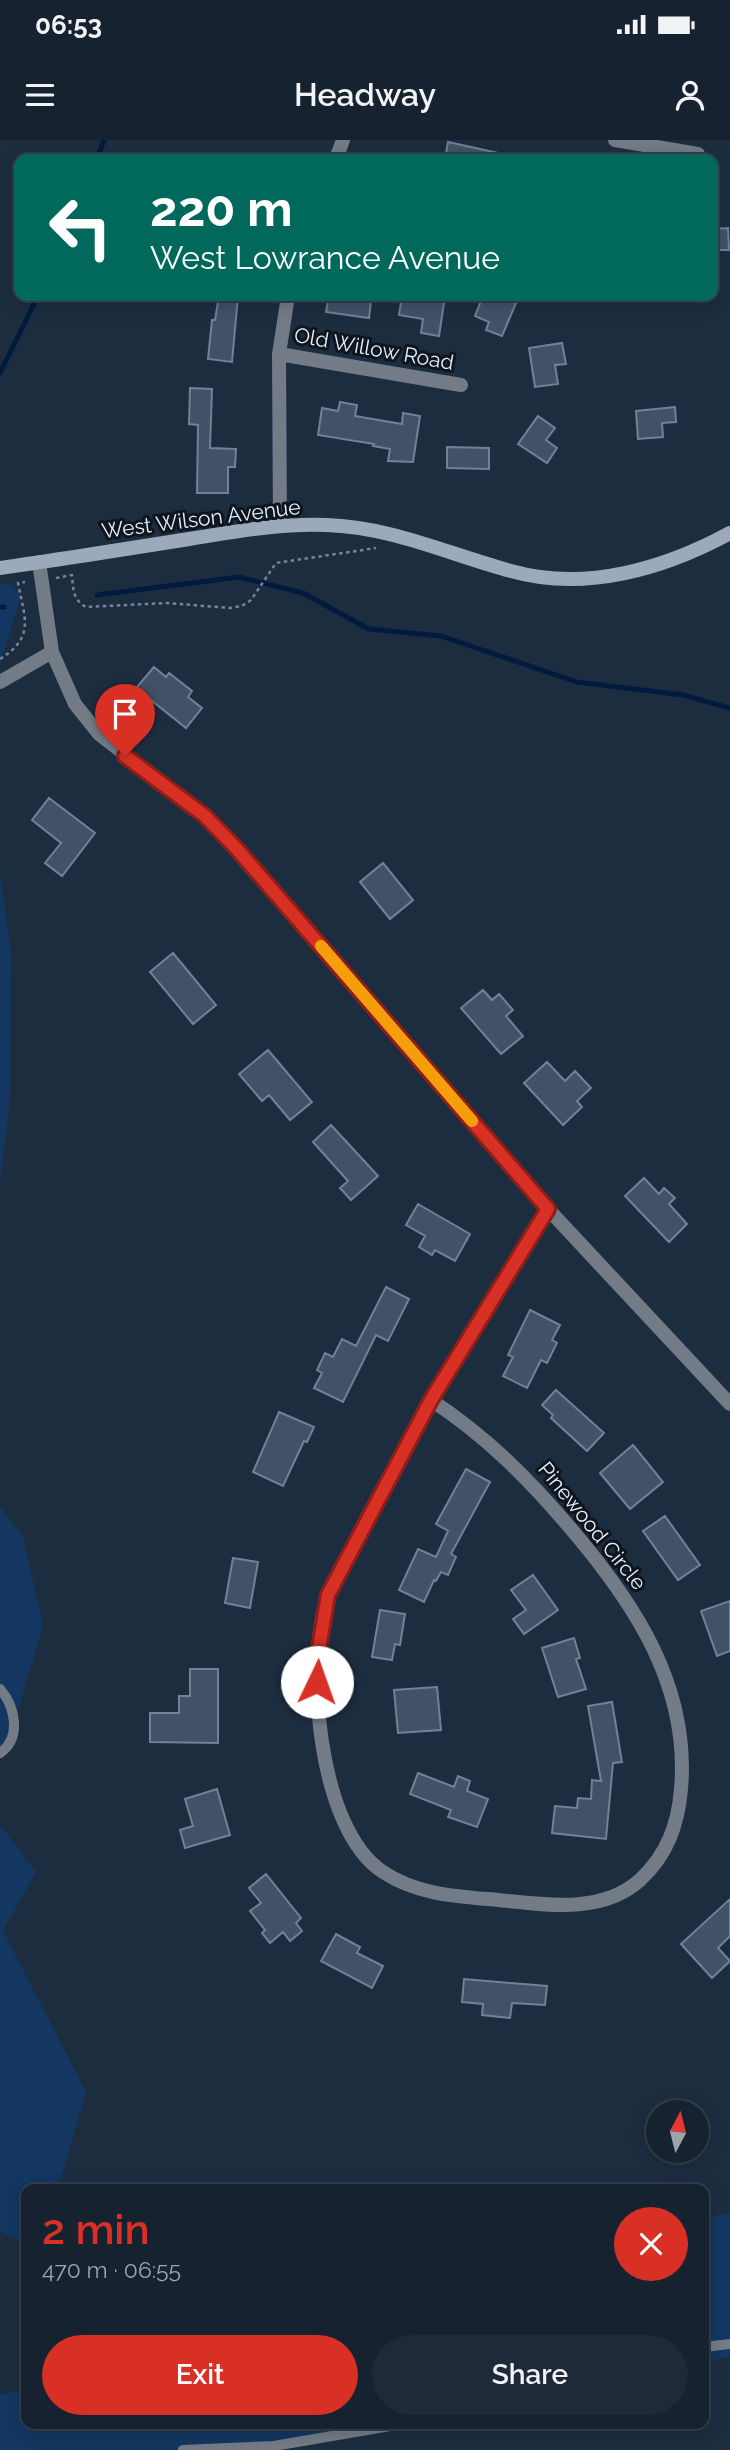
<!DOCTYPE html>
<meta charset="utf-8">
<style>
:root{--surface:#162230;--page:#1f2a38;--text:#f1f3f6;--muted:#9ea4ab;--line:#353f4c;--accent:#d93025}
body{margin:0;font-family:Raleway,sans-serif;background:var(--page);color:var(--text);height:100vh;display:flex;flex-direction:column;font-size:26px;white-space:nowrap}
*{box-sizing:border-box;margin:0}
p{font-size:23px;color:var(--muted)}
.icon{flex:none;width:38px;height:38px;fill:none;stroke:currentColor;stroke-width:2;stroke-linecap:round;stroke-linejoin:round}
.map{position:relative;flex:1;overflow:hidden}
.sheet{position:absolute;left:21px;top:2044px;width:688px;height:245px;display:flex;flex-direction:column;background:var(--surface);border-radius:14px;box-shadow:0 4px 18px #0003,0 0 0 2px var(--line)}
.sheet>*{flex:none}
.banner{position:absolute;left:14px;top:14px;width:704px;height:147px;border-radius:14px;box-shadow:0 4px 18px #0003,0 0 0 2px var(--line);background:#00695c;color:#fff;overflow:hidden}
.needle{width:46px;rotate:7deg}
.tools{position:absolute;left:646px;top:1960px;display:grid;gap:14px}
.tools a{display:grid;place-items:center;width:63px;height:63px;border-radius:50%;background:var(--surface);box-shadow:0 4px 18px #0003,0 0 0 2px var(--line);font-size:35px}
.pin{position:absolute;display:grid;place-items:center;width:60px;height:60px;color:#fff;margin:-72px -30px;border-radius:50% 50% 50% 0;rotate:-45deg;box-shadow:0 0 7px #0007}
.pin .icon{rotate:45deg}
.me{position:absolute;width:77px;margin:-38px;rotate:3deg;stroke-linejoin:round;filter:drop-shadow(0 0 5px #0008)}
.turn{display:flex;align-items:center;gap:24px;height:147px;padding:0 21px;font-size:32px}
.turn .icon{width:91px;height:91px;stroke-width:2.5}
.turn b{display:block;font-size:49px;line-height:60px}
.round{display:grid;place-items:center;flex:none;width:74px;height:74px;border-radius:37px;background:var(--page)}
.overview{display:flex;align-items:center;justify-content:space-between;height:119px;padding:0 21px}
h1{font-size:42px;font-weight:600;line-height:52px;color:var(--accent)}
.cta{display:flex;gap:14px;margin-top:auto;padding:14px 21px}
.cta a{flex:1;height:80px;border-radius:42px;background:var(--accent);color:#fff;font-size:28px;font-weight:600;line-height:80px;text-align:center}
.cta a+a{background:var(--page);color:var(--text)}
.status{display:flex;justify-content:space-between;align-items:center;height:49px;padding:0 35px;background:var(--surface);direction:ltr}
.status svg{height:19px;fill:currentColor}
header{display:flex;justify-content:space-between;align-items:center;height:91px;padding:0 21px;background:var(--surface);font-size:32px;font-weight:600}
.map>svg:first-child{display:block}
</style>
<div class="status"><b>06:53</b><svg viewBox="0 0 49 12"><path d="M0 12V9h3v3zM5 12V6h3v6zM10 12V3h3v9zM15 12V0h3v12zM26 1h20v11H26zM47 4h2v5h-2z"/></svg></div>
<header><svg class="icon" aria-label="menu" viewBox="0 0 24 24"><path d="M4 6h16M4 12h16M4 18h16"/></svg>Headway<svg class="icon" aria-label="person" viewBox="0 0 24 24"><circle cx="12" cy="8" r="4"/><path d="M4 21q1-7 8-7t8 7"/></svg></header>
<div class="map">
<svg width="730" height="2310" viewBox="0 0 730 2310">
<rect width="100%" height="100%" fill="#1d2d40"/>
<!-- green -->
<path fill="#133761" d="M 6,443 L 22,451 L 0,525 L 0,444 Z
M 0,734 L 11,812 L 10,961 L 0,1041 Z
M 0,1367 L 23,1397 L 43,1485 L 11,1595 L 0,1613 Z
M 0,1685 L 36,1732 L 3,1791 L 86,1952 L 58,2049 L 26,2049 L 26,2104 L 0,2091 Z
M 730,2073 L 730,2216 L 704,2223 L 704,2078 Z
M 26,2248 L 26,2284 L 419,2284 L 264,2310 L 0,2310 L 0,2255 Z"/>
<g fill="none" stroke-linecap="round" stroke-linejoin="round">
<!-- stream -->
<path stroke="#001b3e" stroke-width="5" d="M 97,19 L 104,0
M 0,233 L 38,156
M 97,455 L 239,437 L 303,453 L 369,489 L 441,496 L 577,542 L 683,555 L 730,568
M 0,467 L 4,467"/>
</g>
<!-- building -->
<path fill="#415268" stroke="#6f8299" stroke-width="2" d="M 448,2 L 503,14 L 502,19 L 445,19 Z
M 728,88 L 729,110 L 712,110 L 712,89 Z
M 219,156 L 238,156 L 232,222 L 208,219 L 212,180 L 215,180 Z
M 329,156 L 357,156 L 357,159 L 371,161 L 369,178 L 326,172 Z
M 402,156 L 445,156 L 439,196 L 421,193 L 423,179 L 399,175 Z
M 483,156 L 512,156 L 510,161 L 516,163 L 502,196 L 486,190 L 489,182 L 475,176 Z
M 562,203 L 566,224 L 555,225 L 558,244 L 535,247 L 529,208 Z
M 190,248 L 212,249 L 210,308 L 236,309 L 235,327 L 228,327 L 228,353 L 197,353 L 198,285 L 189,284 Z
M 340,262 L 357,265 L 355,276 L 402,284 L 403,273 L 420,276 L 413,322 L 388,321 L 390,309 L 373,306 L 374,304 L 318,295 L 322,268 L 338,271 Z
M 675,267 L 676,282 L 662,283 L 663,297 L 638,299 L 636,271 Z
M 538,276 L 555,288 L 546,300 L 557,308 L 547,323 L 518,304 Z
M 447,307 L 489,308 L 489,329 L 447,328 Z
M 154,527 L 166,537 L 169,533 L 192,551 L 188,557 L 202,568 L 186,588 L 136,548 Z
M 49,658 L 95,693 L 62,736 L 45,723 L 61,703 L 32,680 Z
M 383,723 L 413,760 L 390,779 L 360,742 Z
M 173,813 L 216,865 L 193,884 L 150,832 Z
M 483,850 L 492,860 L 499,854 L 513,870 L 506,876 L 523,896 L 501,914 L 461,868 Z
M 268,910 L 312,962 L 290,980 L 269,955 L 262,961 L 239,934 Z
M 547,922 L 565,941 L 575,931 L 591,948 L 577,961 L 582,967 L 563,985 L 524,943 Z
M 331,985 L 378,1036 L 351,1060 L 340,1048 L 348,1041 L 313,1002 Z
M 644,1038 L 659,1054 L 664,1048 L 675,1058 L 669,1064 L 687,1084 L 669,1102 L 625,1056 Z
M 418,1064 L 470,1094 L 455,1121 L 435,1110 L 432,1115 L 419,1107 L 425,1096 L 406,1085 Z
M 386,1147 L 409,1159 L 388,1201 L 376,1195 L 343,1262 L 314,1248 L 322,1233 L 317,1230 L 325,1213 L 333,1217 L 342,1199 L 356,1206 Z
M 530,1170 L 560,1185 L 552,1200 L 557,1203 L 547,1223 L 541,1220 L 527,1248 L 503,1236 L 513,1217 L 508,1215 Z
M 556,1250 L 604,1293 L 587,1311 L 551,1278 L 553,1275 L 542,1265 Z
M 279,1272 L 314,1287 L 307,1302 L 304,1301 L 283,1346 L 253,1332 Z
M 633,1305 L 663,1342 L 630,1369 L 600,1333 Z
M 466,1329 L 490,1342 L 451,1414 L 456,1417 L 448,1435 L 441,1432 L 436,1441 L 434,1440 L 424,1462 L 399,1450 L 418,1409 L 436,1417 L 448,1391 L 436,1384 Z
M 665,1376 L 700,1425 L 678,1440 L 643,1391 Z
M 233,1418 L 258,1422 L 250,1468 L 225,1463 Z
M 533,1435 L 558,1470 L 524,1494 L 513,1479 L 526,1470 L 511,1450 Z
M 730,1461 L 730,1511 L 717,1516 L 701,1471 Z
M 380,1470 L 405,1474 L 400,1505 L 395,1504 L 392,1520 L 372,1517 Z
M 574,1498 L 580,1518 L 576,1519 L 586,1549 L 558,1557 L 542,1508 Z
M 190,1529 L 218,1529 L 218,1603 L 150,1602 L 150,1573 L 179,1573 L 179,1556 L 190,1556 Z
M 437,1547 L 441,1590 L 398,1593 L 394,1550 Z
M 612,1562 L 622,1622 L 613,1623 L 606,1699 L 552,1693 L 555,1666 L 577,1668 L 578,1658 L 591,1659 L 592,1640 L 601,1641 L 588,1566 Z
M 418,1633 L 454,1647 L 458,1636 L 470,1641 L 467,1651 L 488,1659 L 477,1687 L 448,1677 L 451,1670 L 410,1654 Z
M 217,1649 L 230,1695 L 185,1708 L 180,1690 L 193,1686 L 185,1659 Z
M 266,1734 L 301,1778 L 296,1783 L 302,1791 L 290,1801 L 283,1792 L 270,1803 L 262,1793 L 265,1790 L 250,1771 L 261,1763 L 249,1748 Z
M 730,1759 L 730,1796 L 718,1808 L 730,1821 L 712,1838 L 681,1804 Z
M 336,1794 L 360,1807 L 357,1813 L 383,1826 L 372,1848 L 321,1821 Z
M 464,1839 L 547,1846 L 545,1865 L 512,1863 L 510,1878 L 482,1875 L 483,1864 L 462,1862 Z"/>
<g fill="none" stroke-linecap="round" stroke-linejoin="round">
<!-- path -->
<path stroke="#778495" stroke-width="2.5" stroke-dasharray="3.5 3.5" stroke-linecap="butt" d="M 56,438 L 72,435 C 73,449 73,460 86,467 L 167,463 L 230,468 L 242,466 L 251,460 L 276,423 L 376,408
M 0,519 C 35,497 25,479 18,443 L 25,442"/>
<!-- lane -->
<path stroke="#737c86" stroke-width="10" d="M 0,1549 C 15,1566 22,1598 0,1613
M 704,2207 L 730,2204
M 183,2310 L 274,2306 L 402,2284"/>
<!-- street -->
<path stroke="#737c86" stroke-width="14" d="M 615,0 L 698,14
M 336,19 L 343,0
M 279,214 L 461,245
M 280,386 L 279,214 L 288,156
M 39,422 L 52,512 L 75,564 L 99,594 L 205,676 L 236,708 L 548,1069 L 730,1264
M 0,542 L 52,512
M 431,1260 C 486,1296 530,1340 572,1390 C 635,1464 690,1547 681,1649 C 678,1685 667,1715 640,1740 C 599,1777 537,1763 487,1759 C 450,1756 415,1753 383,1732 C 317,1689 305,1523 328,1455 C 333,1438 345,1421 353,1405 C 377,1356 405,1308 431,1260 Z
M 431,1260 L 548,1069"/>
<!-- secondary -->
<path stroke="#9ca9ba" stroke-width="14" d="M 0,428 C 63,419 126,409 189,399 C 234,392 280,383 326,385 C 392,387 448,414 511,431 C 585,452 664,429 730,393"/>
</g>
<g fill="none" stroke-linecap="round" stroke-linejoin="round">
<!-- route casing -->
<g stroke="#8d1f18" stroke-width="18">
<path id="route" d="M 125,616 L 205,676 L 236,708 L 548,1069 L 431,1260 L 328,1455 L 317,1520 L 317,1542"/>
</g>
<!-- route -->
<use href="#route" stroke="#d93025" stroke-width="12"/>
<!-- slow -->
<path stroke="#f59e0b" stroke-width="12" d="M 321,806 L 472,981"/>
</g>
<g text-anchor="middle" stroke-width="6" stroke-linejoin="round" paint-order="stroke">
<!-- street labels -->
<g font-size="21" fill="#e5effc" stroke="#0e151d">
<text transform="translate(374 209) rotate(10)" y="7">Old Willow Road</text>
<text transform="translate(201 379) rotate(-7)" y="7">West Wilson Avenue</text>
<text transform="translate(592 1386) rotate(51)" y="7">Pinewood Circle</text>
</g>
</g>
</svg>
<div class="tools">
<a><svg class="needle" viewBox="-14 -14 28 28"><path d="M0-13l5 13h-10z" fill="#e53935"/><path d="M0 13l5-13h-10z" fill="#9ea4ab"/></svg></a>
</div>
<div class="pin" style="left:125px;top:616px;background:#d93025"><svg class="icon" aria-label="arrive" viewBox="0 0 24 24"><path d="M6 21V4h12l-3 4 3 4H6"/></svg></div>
<svg class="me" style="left:317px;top:1542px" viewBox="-20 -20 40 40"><circle r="19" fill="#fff"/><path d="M0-13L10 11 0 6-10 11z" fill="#d93025"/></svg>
<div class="banner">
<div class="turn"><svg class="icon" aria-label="left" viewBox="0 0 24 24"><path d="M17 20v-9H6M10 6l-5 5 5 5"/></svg><div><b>220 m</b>West Lowrance Avenue</div></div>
</div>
<section class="sheet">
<div class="overview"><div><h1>2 min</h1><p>470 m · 06:55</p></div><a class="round" style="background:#d93025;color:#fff"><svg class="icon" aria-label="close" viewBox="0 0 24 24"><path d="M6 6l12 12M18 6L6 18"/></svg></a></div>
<div class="cta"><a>Exit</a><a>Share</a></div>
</section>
</div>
